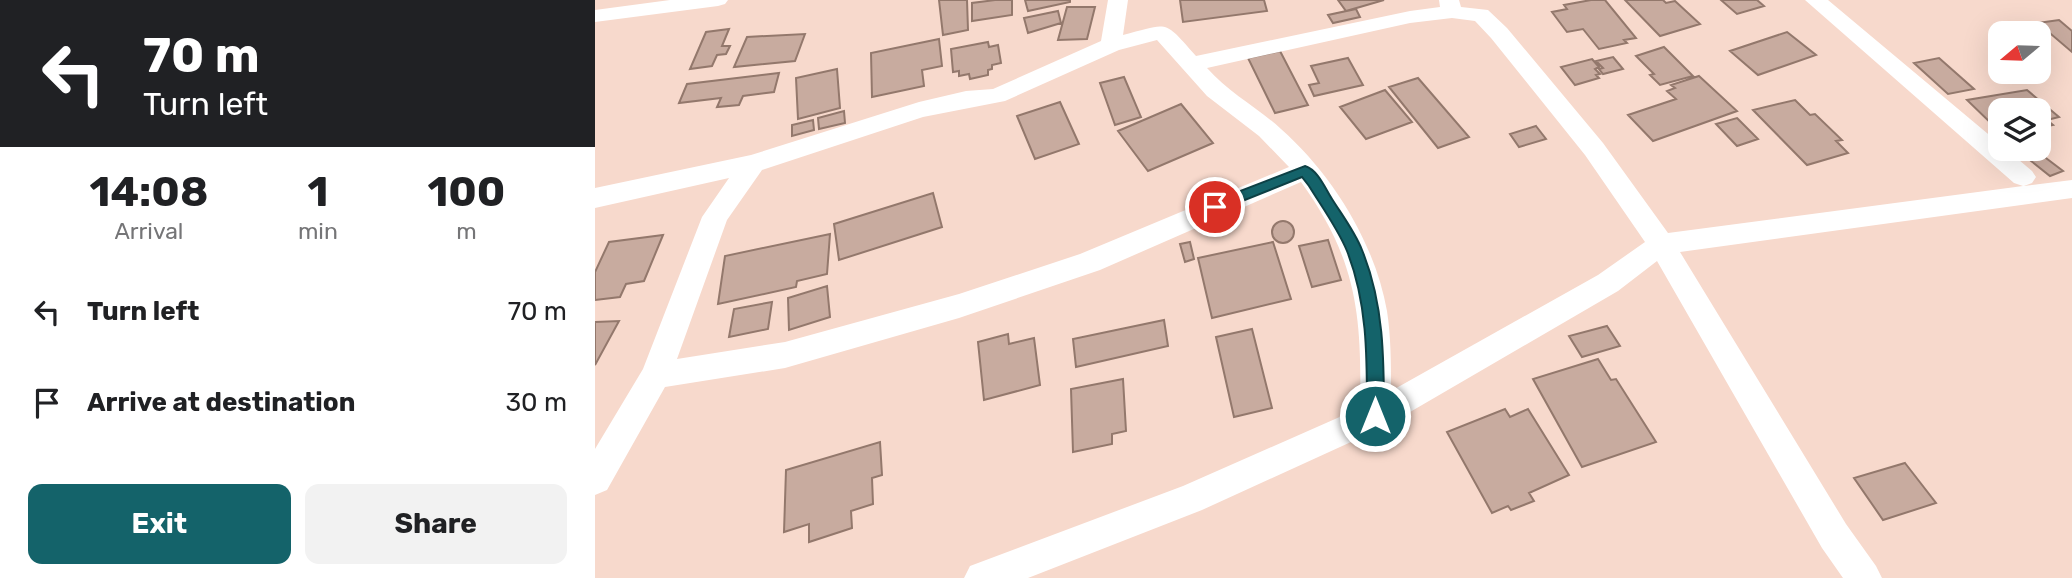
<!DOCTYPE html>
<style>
:root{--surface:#fff;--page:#f2f2f2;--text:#202124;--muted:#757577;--accent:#14636a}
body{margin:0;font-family:Rubik,sans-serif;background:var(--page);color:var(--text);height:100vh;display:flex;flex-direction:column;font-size:26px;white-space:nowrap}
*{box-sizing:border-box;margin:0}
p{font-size:23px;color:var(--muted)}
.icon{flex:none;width:38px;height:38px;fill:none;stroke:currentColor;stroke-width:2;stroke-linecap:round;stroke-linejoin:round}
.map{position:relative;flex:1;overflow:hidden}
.sheet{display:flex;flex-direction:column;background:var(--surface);width:595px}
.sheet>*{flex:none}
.top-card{background:#202124;color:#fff;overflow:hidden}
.needle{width:46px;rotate:251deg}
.buttons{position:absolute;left:1393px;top:21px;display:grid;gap:14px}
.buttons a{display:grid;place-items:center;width:63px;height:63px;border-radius:14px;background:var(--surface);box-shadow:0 7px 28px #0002;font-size:35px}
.pin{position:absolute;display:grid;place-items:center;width:60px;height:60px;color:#fff;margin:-30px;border:4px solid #fff;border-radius:50%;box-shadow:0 2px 7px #0007}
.me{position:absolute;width:77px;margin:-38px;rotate:0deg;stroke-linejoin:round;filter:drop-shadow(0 0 5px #0008)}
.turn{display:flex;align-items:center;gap:24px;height:147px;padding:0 28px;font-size:32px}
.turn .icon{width:91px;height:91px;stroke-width:2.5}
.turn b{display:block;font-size:49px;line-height:60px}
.eta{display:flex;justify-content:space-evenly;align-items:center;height:119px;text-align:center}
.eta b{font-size:42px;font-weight:700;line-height:49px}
.action{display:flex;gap:14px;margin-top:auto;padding:14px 28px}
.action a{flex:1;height:80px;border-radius:14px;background:var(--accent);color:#fff;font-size:28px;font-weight:700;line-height:80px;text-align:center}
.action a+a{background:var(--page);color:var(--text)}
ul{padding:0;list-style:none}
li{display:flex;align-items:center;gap:21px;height:91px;padding:0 28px}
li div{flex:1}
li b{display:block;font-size:26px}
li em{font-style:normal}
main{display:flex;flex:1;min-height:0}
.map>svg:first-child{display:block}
</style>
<main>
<section class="sheet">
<div class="top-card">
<div class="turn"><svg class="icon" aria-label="left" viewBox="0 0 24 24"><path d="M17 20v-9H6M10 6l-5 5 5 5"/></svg><div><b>70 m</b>Turn left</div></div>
</div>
<div class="eta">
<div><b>14:08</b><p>Arrival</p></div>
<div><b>1</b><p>min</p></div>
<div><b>100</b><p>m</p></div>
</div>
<ul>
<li><svg class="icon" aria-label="left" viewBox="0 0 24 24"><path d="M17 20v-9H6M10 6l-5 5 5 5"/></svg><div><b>Turn left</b></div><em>70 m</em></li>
<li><svg class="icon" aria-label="arrive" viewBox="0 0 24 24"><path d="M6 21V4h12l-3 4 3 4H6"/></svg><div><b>Arrive at destination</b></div><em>30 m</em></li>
</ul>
<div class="action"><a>Exit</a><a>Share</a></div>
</section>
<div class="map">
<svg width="1477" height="578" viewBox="0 0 1477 578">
<rect width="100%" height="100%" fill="#f7d9cc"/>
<!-- building -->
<path fill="#c8ab9f" stroke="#93786c" stroke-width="2" d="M 344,0 L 372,0 L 373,30 L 348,35 Z
M 400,0 L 417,0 L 417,15 L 377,21 L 377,3 Z
M 430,0 L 475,0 L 475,2 L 433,11 Z
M 585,0 L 669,0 L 672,11 L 588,22 Z
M 743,0 L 789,0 L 751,11 Z
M 996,0 L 1010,0 L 1041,38 L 1029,40 L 1032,43 L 1004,49 L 988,29 L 972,32 L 957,12 L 972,9 L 969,5 Z
M 1030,0 L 1068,0 L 1071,3 L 1080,1 L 1105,24 L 1065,36 Z
M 1126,0 L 1162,0 L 1169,6 L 1142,14 Z
M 472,7 L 500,7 L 492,39 L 463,40 Z
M 761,9 L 765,17 L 738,23 L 733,15 Z
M 463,11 L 466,23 L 433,33 L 429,18 Z
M 1464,20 L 1477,31 L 1477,52 L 1443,23 Z
M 134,29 L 127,46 L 135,46 L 131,54 L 122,55 L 117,66 L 95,69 L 111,32 Z
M 1192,32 L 1221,55 L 1163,75 L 1135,51 Z
M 210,34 L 200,61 L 139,67 L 152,37 Z
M 344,39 L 347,66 L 327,70 L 329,86 L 277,97 L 276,53 Z
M 393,42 L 394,47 L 403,45 L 406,63 L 397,65 L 397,69 L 393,70 L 393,75 L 375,79 L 374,74 L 364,76 L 364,71 L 358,72 L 356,49 Z
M 1069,47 L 1098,76 L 1065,85 L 1055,75 L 1059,74 L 1041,56 Z
M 685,51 L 713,105 L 680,113 L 653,58 Z
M 1018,57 L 1028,69 L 1008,74 L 1004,69 L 1008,68 L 1001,61 Z
M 753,58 L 768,85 L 719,96 L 714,85 L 724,83 L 716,66 Z
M 1344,58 L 1379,89 L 1353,94 L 1319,63 Z
M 997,59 L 1004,67 L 1000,69 L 1005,74 L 1001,75 L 1004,78 L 980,85 L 966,67 Z
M 242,69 L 245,108 L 203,119 L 201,78 Z
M 184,73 L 179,92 L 148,96 L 144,105 L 122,107 L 126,98 L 84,103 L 92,84 Z
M 1104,76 L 1142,111 L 1058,141 L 1033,115 L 1081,99 L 1072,91 L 1080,88 L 1076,85 Z
M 529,77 L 546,117 L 520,125 L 505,83 Z
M 823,78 L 874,137 L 843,148 L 794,87 Z
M 790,90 L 817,122 L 771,139 L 745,107 Z
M 1432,90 L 1464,117 L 1452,120 L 1458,125 L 1444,128 L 1444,110 L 1405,110 L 1405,129 L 1402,129 L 1372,100 Z
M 1200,100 L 1215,115 L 1220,114 L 1247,140 L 1241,141 L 1253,153 L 1212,165 L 1158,110 Z
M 465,102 L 484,144 L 440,159 L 422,116 Z
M 586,104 L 618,143 L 553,171 L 523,131 Z
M 249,111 L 250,123 L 224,129 L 223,118 Z
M 1142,118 L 1163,139 L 1142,146 L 1121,124 Z
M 218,120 L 219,130 L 197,136 L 197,125 Z
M 941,126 L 951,139 L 924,147 L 915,134 Z
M 1443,152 L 1468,171 L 1455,176 L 1431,157 Z
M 338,193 L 347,227 L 244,260 L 239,224 Z
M677 232a11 11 0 1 1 22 0a11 11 0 1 1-22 0Z
M 235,234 L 232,274 L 202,281 L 201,287 L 123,304 L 130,256 Z
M 68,235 L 49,281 L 31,284 L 25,297 L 0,300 L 0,272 L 14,242 Z
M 733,240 L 746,280 L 717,287 L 704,246 Z
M 595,242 L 599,259 L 590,262 L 585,244 Z
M 678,242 L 696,299 L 617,318 L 603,258 Z
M 232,286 L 235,317 L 194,330 L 193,298 Z
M 177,302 L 173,329 L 134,337 L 139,309 Z
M 569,320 L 573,346 L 481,367 L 478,339 Z
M 24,321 L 0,365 L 0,322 Z
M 1012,326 L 1025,346 L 987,357 L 974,336 Z
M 657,329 L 677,408 L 639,417 L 621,337 Z
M 413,334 L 414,344 L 439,338 L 445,385 L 389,400 L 383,342 Z
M 1003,359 L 1016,380 L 1021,379 L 1061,442 L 987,467 L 938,379 Z
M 528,379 L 531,431 L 517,434 L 517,444 L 478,452 L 476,389 Z
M 910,409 L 915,417 L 933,409 L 974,475 L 934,493 L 939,501 L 916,510 L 913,506 L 897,513 L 852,432 Z
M 285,442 L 287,475 L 277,478 L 278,504 L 256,511 L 257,528 L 214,542 L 214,524 L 189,532 L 191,470 Z
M 1310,463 L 1341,503 L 1288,520 L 1259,478 Z"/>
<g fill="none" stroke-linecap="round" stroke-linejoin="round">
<!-- minor -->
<path fill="#fff" fill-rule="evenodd" d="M 75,0 L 133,0 L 130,4 L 123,6 L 0,22 L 0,10 Z
M 513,0 L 533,0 L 528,35 C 575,23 568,19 601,56 L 815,11 L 845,7 L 844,0 L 864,0 L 866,7 L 893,10 L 912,28 L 1008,143 L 1073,233 L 1428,186 L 1419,183 L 1210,0 L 1233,0 L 1405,144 L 1405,149 L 1411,149 L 1437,171 L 1441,177 L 1437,183 L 1429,186 L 1477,180 L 1477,198 L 1085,252 L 1251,524 L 1281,566 L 1287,578 L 1248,578 L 1227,548 L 1062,261 L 1023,291 L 791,426 L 607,510 L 433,578 L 369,578 L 375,566 L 588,486 L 765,408 C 767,316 762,259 706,182 L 505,270 L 364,318 L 190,368 L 70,387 L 12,490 L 0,495 L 0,449 L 48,369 L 107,217 L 134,178 L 0,208 L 0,188 L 156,155 L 324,102 L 371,91 L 398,89 L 506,41 ZM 857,18 L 880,21 L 896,38 L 990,155 L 1050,242 L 1003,275 L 796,391 C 796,364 796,337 792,311 C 780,243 737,174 686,129 C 662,107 634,93 612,68 L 815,23 ZM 562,40 L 612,96 L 664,136 L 694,167 L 485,254 L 364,294 L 190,342 L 82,359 L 132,220 L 167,170 L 328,117 L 410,101 L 524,50 Z"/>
</g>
<!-- route -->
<path fill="#14636a" stroke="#0d4045" stroke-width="2" d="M 710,166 C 723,170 730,188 737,199 C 747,215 760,232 767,250 C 789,304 789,359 789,416 L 787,422 L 780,424 L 774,422 L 772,416 C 772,360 773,304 752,251 C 743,229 727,207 714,186 L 707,177 L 620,212 L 612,207 L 614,203 Z"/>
</svg>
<div class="buttons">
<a><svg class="needle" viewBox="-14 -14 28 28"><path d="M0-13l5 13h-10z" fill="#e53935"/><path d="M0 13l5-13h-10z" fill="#757577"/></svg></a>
<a><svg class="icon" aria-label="layers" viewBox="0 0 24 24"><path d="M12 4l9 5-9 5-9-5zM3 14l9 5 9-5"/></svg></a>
</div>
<div class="pin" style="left:620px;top:207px;background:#d93025"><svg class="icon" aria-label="arrive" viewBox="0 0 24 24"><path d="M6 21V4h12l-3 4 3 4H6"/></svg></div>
<svg class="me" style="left:780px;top:416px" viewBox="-20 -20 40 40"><circle r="17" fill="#14636a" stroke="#fff" stroke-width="3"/><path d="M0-11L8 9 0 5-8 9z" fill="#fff"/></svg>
</div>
</main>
